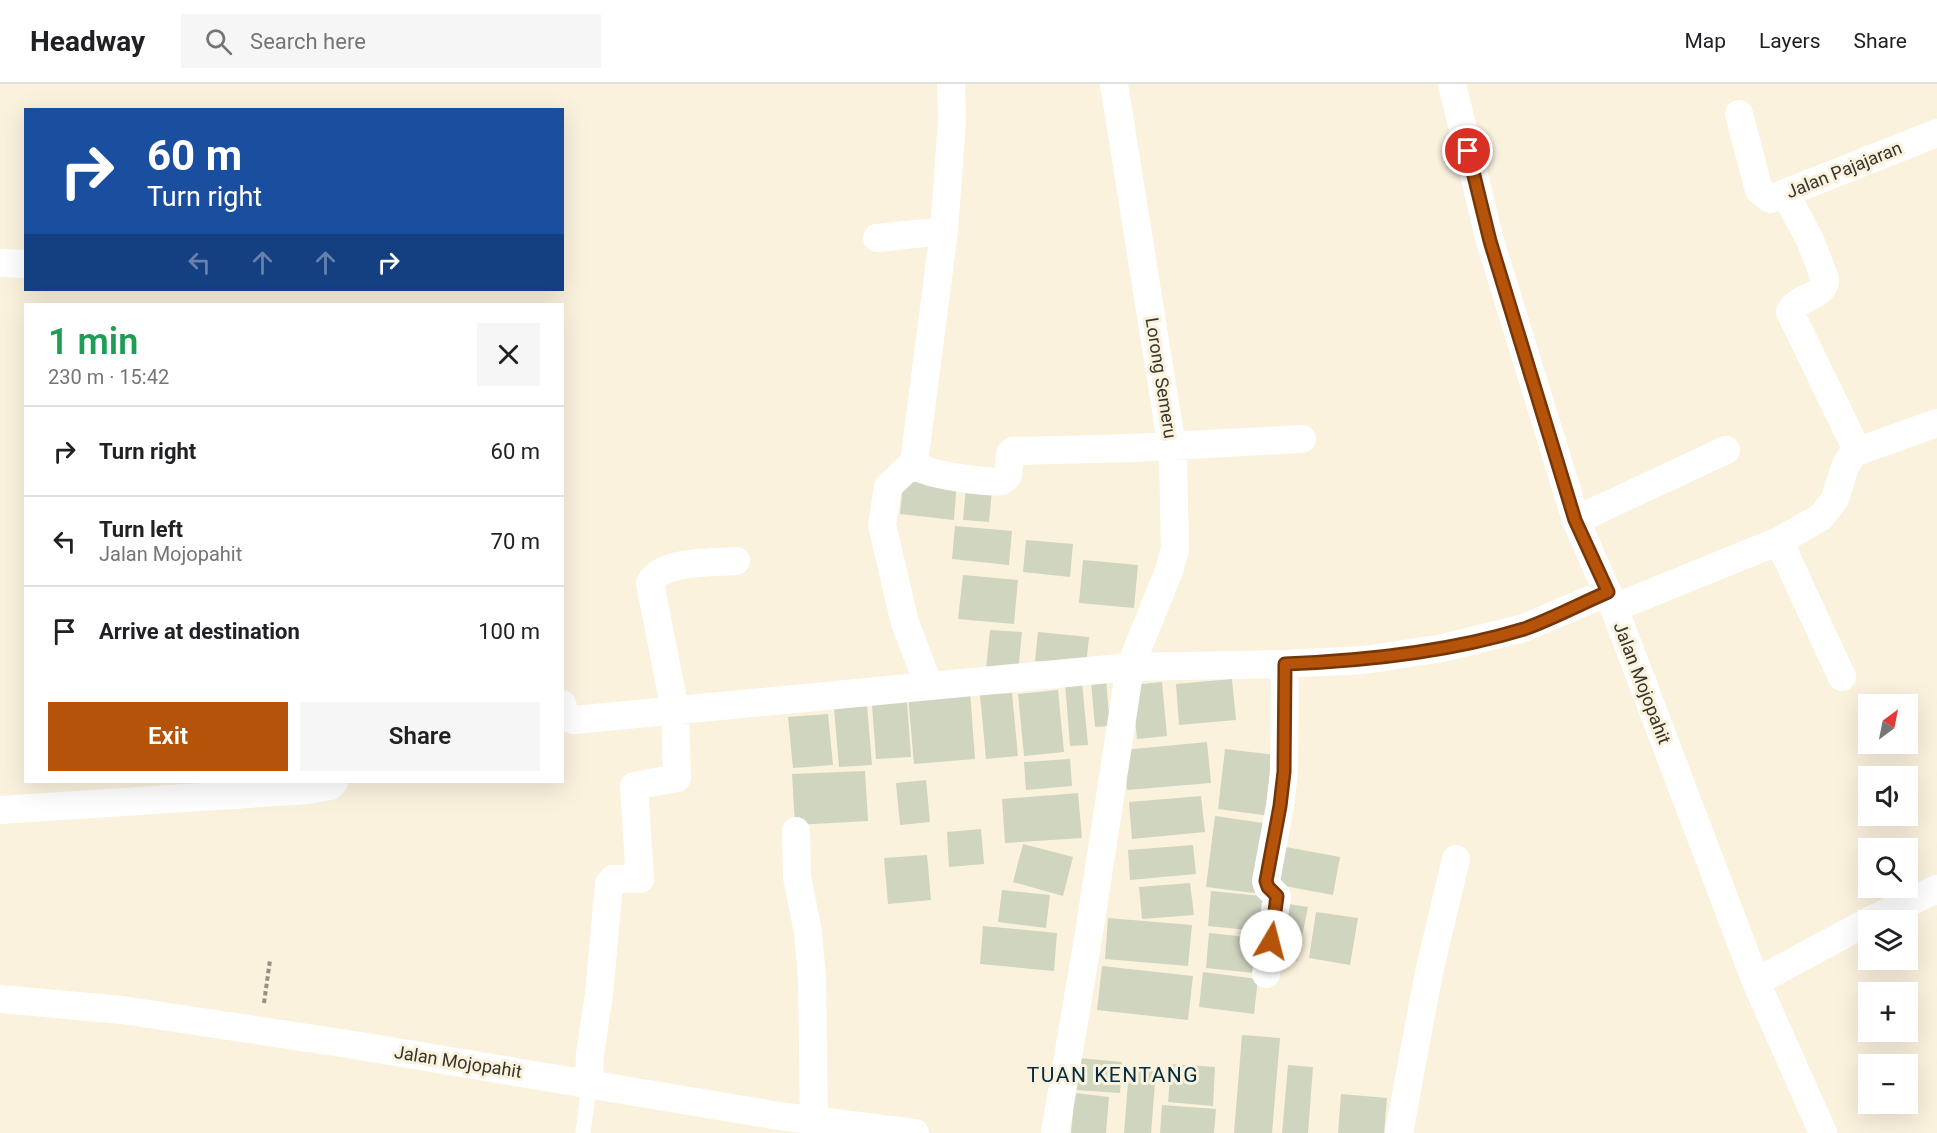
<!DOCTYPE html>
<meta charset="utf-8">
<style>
:root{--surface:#fff;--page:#f6f6f6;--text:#202124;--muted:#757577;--line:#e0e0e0;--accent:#b45309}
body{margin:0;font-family:Roboto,sans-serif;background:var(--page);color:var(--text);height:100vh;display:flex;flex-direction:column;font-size:22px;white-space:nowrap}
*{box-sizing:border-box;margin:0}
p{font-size:20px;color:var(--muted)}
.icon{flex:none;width:33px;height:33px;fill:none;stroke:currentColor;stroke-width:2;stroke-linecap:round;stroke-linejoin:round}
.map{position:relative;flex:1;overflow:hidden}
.drawer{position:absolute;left:24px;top:219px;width:540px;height:480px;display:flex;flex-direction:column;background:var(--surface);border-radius:0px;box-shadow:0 6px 24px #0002}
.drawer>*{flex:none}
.guide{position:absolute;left:24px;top:24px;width:540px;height:183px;border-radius:0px;box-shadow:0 6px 24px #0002;background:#1a4fa0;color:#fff;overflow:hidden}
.needle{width:39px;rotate:32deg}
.fabs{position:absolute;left:1858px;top:610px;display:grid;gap:12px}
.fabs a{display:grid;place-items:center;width:60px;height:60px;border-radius:0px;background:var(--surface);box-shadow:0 6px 24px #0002;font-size:30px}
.pin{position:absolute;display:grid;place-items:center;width:51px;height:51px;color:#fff;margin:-26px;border:3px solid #fff;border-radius:50%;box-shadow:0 2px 6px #0007}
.me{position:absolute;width:66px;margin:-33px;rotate:8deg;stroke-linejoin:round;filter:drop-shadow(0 0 4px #0008)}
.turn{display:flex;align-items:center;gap:21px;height:126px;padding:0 24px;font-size:27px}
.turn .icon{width:78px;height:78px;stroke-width:2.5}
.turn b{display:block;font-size:42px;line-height:51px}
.lanes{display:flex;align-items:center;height:57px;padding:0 24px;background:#0003;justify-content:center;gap:30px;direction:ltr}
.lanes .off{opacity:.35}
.round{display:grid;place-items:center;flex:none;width:63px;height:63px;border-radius:0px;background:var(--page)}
.summary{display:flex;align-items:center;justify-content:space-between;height:102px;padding:0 24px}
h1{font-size:36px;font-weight:600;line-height:45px;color:#1e9e55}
.button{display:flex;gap:12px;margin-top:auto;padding:12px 24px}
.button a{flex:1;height:69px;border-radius:0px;background:var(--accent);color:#fff;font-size:24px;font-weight:600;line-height:69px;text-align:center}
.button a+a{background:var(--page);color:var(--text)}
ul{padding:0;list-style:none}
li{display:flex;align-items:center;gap:18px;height:90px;padding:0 24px;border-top:2px solid var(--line)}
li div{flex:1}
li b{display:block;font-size:22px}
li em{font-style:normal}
header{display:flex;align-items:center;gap:36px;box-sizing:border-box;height:84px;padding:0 30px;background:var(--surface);border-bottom:2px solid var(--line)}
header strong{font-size:28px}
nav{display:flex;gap:33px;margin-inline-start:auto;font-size:21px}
.search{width:420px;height:54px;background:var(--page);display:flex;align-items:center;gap:15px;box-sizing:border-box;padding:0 21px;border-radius:0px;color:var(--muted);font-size:22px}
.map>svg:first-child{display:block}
</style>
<header>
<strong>Headway</strong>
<div class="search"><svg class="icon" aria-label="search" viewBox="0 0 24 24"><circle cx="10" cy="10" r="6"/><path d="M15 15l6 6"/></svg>Search here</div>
<nav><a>Map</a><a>Layers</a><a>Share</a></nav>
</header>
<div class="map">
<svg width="1937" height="1049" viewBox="0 0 1937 1049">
<rect width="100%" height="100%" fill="#faf2dd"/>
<!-- building -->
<path fill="#d0d5c0" d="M 904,390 L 957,396 L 954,436 L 900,430 Z
M 966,403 L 992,406 L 989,438 L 963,436 Z
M 955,442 L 1012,447 L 1009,481 L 952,475 Z
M 1026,456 L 1073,460 L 1070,493 L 1023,488 Z
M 1083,476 L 1138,481 L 1134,524 L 1079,519 Z
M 963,491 L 1018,496 L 1014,540 L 958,535 Z
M 990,546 L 1022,548 L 1018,588 L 986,585 Z
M 1038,548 L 1089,553 L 1086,582 L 1035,577 Z
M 1232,595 L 1236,636 L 1179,641 L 1176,600 Z
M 1106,596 L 1110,642 L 1095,643 L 1091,598 Z
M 1082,598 L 1088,661 L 1070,662 L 1065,599 Z
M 1162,598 L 1167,652 L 1137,655 L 1132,601 Z
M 1058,606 L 1064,668 L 1024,672 L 1018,610 Z
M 970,607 L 975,675 L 914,680 L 908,612 Z
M 1012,609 L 1018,672 L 986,675 L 980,611 Z
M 907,618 L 911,673 L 876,675 L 872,621 Z
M 867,621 L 872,681 L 839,683 L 834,624 Z
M 828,630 L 833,681 L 793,684 L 788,633 Z
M 1207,658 L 1211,699 L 1127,706 L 1123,666 Z
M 1225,665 L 1276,671 L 1270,732 L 1218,725 Z
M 1070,675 L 1072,702 L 1026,706 L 1024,678 Z
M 865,687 L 868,737 L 795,741 L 792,690 Z
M 926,696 L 930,738 L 900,741 L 896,699 Z
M 1078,709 L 1082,754 L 1005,759 L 1002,715 Z
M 1201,712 L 1205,748 L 1132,755 L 1129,718 Z
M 1215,732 L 1270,740 L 1262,810 L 1206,803 Z
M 981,745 L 984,780 L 949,783 L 947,748 Z
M 1023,760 L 1073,773 L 1063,812 L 1013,798 Z
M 1193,761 L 1196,790 L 1130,796 L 1128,766 Z
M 1286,763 L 1340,773 L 1333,811 L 1279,801 Z
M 927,771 L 931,816 L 888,820 L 884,774 Z
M 1190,799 L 1194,831 L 1142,835 L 1139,803 Z
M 1002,806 L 1050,811 L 1046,844 L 998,838 Z
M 1211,807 L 1271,813 L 1268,848 L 1208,842 Z
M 1282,819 L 1308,823 L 1297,877 L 1273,872 Z
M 1316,828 L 1358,834 L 1350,881 L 1309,874 Z
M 1108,834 L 1192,841 L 1188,882 L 1105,875 Z
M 983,842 L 1057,849 L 1054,887 L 980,880 Z
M 1209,849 L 1267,855 L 1264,890 L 1206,884 Z
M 1102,882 L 1193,892 L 1188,936 L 1097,926 Z
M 1203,888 L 1258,895 L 1254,930 L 1199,923 Z
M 1242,951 L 1280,954 L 1272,1049 L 1234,1049 Z
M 1079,974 L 1122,978 L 1120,1009 L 1076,1006 Z
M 1171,980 L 1215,983 L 1213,1022 L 1168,1018 Z
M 1288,981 L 1313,983 L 1308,1049 L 1282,1049 Z
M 1129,985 L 1156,987 L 1151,1049 L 1124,1049 Z
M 1075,1009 L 1109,1013 L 1106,1049 L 1071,1049 Z
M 1341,1010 L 1387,1014 L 1384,1049 L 1338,1049 Z
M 1162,1021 L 1216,1025 L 1214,1049 L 1160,1049 Z"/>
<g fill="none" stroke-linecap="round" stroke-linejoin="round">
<!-- path -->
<path stroke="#969082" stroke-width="4" stroke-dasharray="4.5 3" stroke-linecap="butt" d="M 264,919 L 270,876"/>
<!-- lane -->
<path stroke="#fff" stroke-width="15" d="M 583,1049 L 589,1000"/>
<!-- street -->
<path stroke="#fff" stroke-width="28" d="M 951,0 L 952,37 L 944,147 L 915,371 C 915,377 915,380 920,384 C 928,390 991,400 1001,397 C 1005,395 1006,394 1008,391 L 1010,370 L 1013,367 L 1133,364 L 1302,355
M 1452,0 L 1490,157 L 1576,436 L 1614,524 L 1756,898 L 1823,1049
M 1739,30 L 1759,106 L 1770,115 L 1937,49
M 1785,109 L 1810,156 L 1825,195 C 1826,213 1797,212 1790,228 L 1857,366
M 877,154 L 944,147
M 0,179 L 26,180
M 915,377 L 888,403 L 882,441 L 905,539 L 929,602
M 1576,436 L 1726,366
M 1779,457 L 1842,593
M 1614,524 L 1779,457 L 1821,433 L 1835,415 L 1845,383 L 1853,369 L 1937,339
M 562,620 L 567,634 L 574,636 L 1130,583 L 1285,580 L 1364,576 L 1443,564 L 1524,544 L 1608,508
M 0,726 L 308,706 L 330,702 L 334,698
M 796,747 L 797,793 L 808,848 L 812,893 L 814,1036
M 1869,837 L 1937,805
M 1266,890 L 1277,812 L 1268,803 L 1266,797 L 1280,722 L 1284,688 L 1285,580
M 1756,898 L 1869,837
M 0,915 L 122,926 L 348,960 L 779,1032 L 915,1049
M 589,1000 L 590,970 L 599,910 L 609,800 L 613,795 L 640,795 L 634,702 L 677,694 L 675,626 L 650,499 C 661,476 713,479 736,477
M 1055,1049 L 1089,849 L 1130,583 L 1169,487 L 1175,465 L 1173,370 L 1114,0
M 1399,1049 L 1429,888 L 1456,775"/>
</g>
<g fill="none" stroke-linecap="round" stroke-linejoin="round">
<!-- route casing -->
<g stroke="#753606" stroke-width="15">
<path id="route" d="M 1271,857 L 1277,812 L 1268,803 L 1266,797 L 1280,722 L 1284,688 L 1285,580 C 1363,577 1449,568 1524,545 C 1552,535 1580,520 1608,508 L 1575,436 L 1490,157 L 1468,67"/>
</g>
<!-- route -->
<use href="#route" stroke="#b45309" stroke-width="10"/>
</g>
<g text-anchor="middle" stroke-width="6" stroke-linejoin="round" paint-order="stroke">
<!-- street labels -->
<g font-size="18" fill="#38352d" stroke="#faf2dd">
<text transform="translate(1844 86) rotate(-22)" y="6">Jalan Pajajaran</text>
<text transform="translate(1161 294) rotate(81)" y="6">Lorong Semeru</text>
<text transform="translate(1642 599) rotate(69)" y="6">Jalan Mojopahit</text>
<text transform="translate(458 978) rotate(9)" y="6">Jalan Mojopahit</text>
</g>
<!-- quarter labels -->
<g font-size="21" letter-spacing="1.5" fill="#032d43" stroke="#faf2dd">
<text x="1113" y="998">TUAN KENTANG</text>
</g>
</g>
</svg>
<div class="fabs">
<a><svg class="needle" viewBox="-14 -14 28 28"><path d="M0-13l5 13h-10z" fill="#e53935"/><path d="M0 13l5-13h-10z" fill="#757577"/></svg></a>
<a><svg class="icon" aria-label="sound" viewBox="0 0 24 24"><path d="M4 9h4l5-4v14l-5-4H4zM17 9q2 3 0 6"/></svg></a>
<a><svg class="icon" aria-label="search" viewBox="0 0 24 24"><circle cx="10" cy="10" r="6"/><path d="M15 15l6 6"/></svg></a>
<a><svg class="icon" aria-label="layers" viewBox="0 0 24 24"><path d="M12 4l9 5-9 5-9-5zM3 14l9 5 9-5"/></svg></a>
<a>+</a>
<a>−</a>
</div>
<div class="pin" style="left:1468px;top:67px;background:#d93025"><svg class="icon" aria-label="arrive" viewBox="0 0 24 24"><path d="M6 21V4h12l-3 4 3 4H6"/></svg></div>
<svg class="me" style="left:1271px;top:857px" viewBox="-20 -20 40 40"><circle r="19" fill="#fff"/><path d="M0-13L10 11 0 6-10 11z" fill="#b45309"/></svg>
<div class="guide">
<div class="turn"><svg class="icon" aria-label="right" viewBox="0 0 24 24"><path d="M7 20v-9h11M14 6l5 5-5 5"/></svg><div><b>60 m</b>Turn right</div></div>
<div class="lanes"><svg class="icon off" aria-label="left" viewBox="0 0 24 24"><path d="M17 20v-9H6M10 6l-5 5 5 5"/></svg><svg class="icon off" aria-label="ahead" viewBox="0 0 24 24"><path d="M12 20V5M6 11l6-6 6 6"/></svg><svg class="icon off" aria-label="ahead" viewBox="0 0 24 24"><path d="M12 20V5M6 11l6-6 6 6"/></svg><svg class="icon" aria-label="right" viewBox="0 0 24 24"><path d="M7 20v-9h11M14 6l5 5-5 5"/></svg></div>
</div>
<section class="drawer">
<div class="summary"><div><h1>1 min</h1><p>230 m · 15:42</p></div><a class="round"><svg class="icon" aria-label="close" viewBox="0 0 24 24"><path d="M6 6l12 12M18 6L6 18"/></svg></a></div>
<ul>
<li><svg class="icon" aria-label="right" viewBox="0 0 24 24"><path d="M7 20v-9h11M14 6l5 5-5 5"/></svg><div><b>Turn right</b></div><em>60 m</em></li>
<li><svg class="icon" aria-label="left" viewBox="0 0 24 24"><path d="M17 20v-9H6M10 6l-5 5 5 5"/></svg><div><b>Turn left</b><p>Jalan Mojopahit</p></div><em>70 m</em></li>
<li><svg class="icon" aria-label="arrive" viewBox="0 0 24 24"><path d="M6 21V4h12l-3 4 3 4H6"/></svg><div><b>Arrive at destination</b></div><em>100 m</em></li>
</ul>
<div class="button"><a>Exit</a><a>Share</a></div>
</section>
</div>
